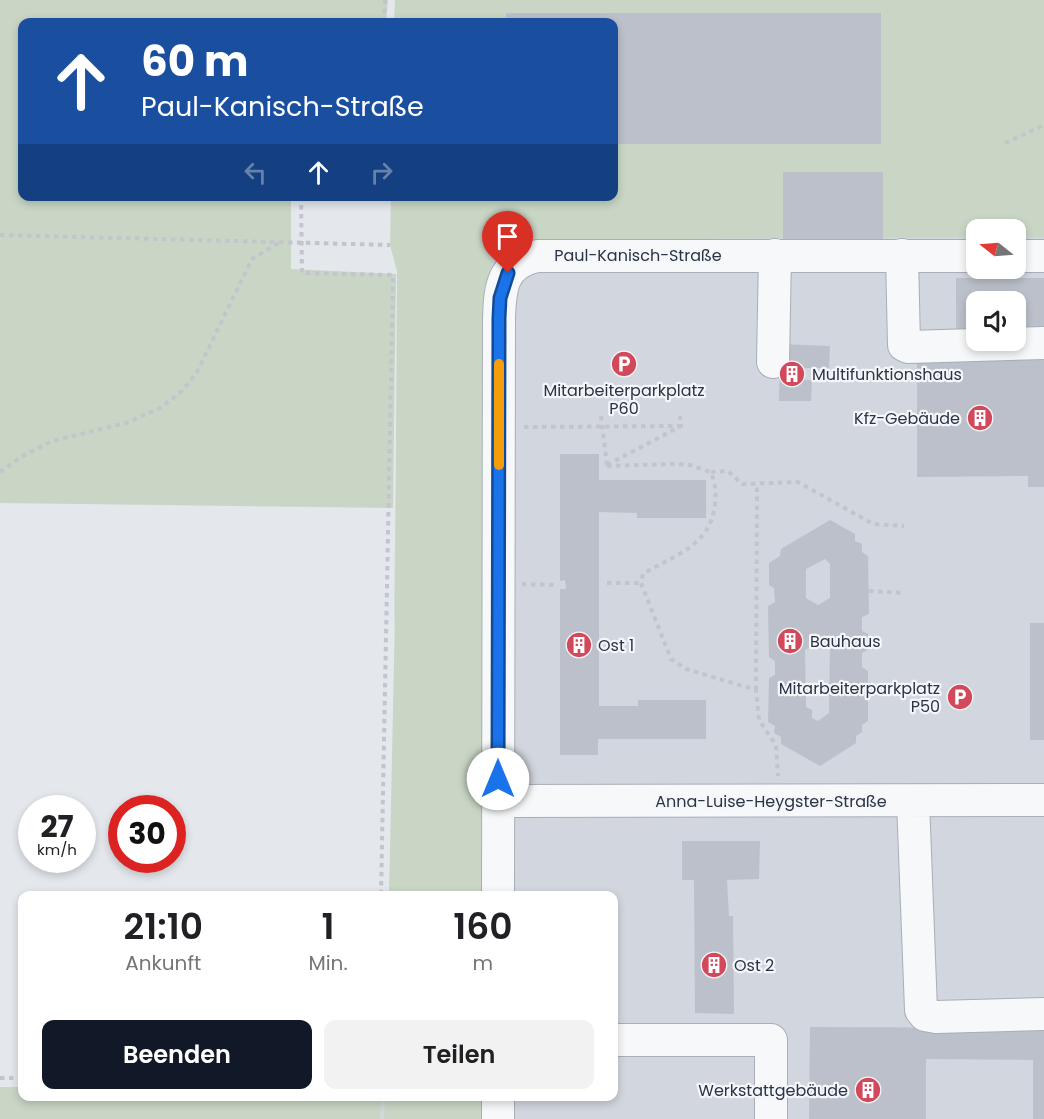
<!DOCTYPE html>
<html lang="de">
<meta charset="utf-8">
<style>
:root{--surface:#fff;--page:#f2f2f2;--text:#202124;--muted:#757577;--accent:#111827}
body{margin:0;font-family:Poppins,sans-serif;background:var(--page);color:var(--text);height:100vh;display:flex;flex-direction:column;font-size:22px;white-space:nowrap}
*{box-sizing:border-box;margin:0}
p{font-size:20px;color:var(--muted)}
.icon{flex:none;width:33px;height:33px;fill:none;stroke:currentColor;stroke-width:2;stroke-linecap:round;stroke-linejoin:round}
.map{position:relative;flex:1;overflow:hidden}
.side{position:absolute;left:18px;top:891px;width:600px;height:210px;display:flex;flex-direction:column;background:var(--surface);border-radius:12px;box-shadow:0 3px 9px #0003}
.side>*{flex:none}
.top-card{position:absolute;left:18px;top:18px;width:600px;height:183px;border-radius:12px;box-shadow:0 3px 9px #0003;background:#1a4fa0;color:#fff;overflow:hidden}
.needle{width:39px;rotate:287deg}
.buttons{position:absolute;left:966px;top:219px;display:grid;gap:12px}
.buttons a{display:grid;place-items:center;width:60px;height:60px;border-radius:12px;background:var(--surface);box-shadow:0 3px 9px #0003;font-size:30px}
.speed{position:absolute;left:18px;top:795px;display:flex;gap:12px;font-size:30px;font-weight:700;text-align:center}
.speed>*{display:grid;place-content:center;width:78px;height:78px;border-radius:50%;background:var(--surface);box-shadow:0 3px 9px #0003;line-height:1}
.speed small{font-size:15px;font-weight:400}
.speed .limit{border:9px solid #d22;background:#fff;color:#111}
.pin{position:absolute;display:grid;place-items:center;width:51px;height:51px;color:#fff;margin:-62px -26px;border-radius:50% 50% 50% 0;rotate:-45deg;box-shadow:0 0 6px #0007}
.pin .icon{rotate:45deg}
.me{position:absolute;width:66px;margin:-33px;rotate:0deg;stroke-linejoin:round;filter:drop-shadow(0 0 4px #0008)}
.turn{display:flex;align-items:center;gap:21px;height:126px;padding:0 24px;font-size:27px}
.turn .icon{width:78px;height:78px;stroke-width:2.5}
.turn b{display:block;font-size:42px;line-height:51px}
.lanes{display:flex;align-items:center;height:57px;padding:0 24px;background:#0003;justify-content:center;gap:30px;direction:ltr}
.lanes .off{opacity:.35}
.eta{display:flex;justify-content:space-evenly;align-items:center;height:102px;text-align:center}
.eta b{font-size:36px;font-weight:600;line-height:42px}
.action{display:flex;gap:12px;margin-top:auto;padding:12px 24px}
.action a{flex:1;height:69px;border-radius:12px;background:var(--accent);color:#fff;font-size:24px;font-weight:600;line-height:69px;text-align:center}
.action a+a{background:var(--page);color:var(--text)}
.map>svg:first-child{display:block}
</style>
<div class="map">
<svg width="1044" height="1119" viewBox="0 0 1044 1119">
<rect width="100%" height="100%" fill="#e4e7ec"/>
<!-- built -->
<path fill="#d2d6de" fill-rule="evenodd" d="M 402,0 L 1044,0 L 1044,1119 L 380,1119 L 381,1097 L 614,1096 L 614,896 L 389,895 L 398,661 L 394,614 L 400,197 L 614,196 L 614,22 ZM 976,230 L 1016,230 L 1016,268 L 976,268 ZM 976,302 L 1016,302 L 1016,340 L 976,340 Z"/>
<!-- green -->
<path fill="#c9d6c5" d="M 0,0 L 388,0 L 386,22 L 22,22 L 22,196 L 291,197 L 291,269 L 396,274 L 393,508 L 0,503 Z
M 395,0 L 1044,0 L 1044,237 L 1016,237 L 1016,230 L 976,230 L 976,237 L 509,240 L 492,260 L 484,895 L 389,896 L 395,616 L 397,271 L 390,245 L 391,197 L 614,196 L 614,22 L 394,22 Z
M 0,1087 L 22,1087 L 22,1096 L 382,1097 L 380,1119 L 0,1119 Z
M 385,1097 L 482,1097 L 482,1119 L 384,1119 Z"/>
<!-- building -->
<path fill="#bbc0ca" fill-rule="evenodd" d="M 506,13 L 881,13 L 881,144 L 614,144 L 614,22 L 506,22 Z
M 783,172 L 883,172 L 883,239 L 783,239 Z
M 956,278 L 1044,278 L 1044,336 L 1016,337 L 1016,302 L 976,302 L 976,337 L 956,337 Z
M 780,344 L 830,346 L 829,368 L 805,368 L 805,380 L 812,380 L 811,401 L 779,401 Z
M 917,359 L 1044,359 L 1044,487 L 1028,487 L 1028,476 L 917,477 Z
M 560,454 L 599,454 L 599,480 L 706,480 L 706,518 L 637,518 L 637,513 L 599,512 L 599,706 L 638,706 L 638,700 L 706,700 L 706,739 L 598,739 L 598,755 L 560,755 L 560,589 L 566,589 L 565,580 L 560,581 Z
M 830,520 L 855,534 L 855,541 L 862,544 L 862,552 L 868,556 L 869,614 L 862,617 L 862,631 L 868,634 L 869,649 L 862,653 L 862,667 L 868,671 L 868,721 L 862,725 L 862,732 L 856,736 L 856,743 L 820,766 L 781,744 L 781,737 L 774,733 L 775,726 L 768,722 L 769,678 L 775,675 L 775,661 L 769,657 L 768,606 L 775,602 L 774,588 L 769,585 L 769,563 L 780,556 L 781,549 ZM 825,559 L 830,564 L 830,598 L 818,605 L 806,598 L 806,569 ZM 818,636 L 830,643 L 829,713 L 818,721 L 812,718 L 812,710 L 806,707 L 805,650 L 812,646 L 812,638 Z
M 1030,623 L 1044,623 L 1044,740 L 1030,740 Z
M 682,841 L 760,841 L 759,879 L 727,880 L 729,916 L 733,916 L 734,1014 L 695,1013 L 694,880 L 682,880 Z
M 810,1027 L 1044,1028 L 1044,1119 L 1033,1119 L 1033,1060 L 926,1059 L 926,1119 L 809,1119 Z"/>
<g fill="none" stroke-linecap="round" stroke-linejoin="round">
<!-- minor casing -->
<g stroke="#a9aeb7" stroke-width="34">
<path id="minor" d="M 902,255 L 904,345 L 908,347 L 1044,343
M 1016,256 L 1044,256
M 773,362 L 775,255
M 498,801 L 1044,800
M 913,801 L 921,1010 L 925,1015 L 936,1017 L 1044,1014
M 498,896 L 499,318 C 500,287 502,264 537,256 L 976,256
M 614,1040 L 771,1040 L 771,1119
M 498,1096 L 498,1119"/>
</g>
<!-- path -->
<path stroke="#c2c5cb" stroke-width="4" stroke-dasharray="4.5 4.5" stroke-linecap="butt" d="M 384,22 L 385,0
M 1005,143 L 1044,125
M 301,196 L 302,273 L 393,275 L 381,896
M 0,235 L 390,245
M 601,416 L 607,466
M 524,427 L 681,426
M 607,465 L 681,426 L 680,416
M 607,466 L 675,464 L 690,465 L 710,472 C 716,482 716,492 715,504 C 711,546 674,555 643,574 L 641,583 L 671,659 L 686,669 L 756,690 L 759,720 L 776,745 L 778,776
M 0,472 L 21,457 L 52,441 L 126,423 L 160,408 L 182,391 L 197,372 L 252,259 L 280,242
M 711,472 L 728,471 L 742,484 L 798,482 L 873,524 L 904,526
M 607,583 L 641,583
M 522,584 L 554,585
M 869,591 L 903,593
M 756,690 L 757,485
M 0,1078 L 22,1078"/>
<!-- minor -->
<use href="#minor" stroke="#f7f8fa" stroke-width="32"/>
</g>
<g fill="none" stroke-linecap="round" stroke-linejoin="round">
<!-- route casing -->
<g stroke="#114b97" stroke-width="15">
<path id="route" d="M 498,779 L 499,318 L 500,298 L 508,273"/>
</g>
<!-- route -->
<use href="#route" stroke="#1a73e8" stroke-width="10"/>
<!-- slow -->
<path stroke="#f59e0b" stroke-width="10" d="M 499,465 L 499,364"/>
</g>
<!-- icons -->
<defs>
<g id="parking-disc" transform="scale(1.35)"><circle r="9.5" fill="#d1495b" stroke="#f4f6f9"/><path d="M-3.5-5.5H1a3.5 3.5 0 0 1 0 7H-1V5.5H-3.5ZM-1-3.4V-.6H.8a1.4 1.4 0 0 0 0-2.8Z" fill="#fff"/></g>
<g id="building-disc" transform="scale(1.35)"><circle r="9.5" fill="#d1495b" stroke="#f4f6f9"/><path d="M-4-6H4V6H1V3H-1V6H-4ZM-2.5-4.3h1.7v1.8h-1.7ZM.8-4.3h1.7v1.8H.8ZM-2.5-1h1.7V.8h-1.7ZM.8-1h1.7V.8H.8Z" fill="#fff"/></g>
</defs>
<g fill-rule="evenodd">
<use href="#parking-disc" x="624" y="364"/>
<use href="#building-disc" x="792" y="374"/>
<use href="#building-disc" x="980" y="418"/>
<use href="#building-disc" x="790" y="641"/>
<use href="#building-disc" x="579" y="645"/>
<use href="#parking-disc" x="960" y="697"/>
<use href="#building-disc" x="714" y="965"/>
<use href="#building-disc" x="868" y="1090"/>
</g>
<g text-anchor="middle" stroke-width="4.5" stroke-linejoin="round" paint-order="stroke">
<!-- street labels -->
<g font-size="16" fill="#2b3445" stroke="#f4f6f9">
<text x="638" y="261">Paul-Kanisch-Straße</text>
<text x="771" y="807">Anna-Luise-Heygster-Straße</text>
</g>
<!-- poi labels -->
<g font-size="16" fill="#2b3445" stroke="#f4f6f9" text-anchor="start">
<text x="812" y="380">Multifunktionshaus</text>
<text x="624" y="396" text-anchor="middle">Mitarbeiterparkplatz<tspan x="624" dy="18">P60</tspan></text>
<text x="960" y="424" text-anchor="end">Kfz-Gebäude</text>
<text x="810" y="647">Bauhaus</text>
<text x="598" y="651">Ost 1</text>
<text x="940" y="694" text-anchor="end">Mitarbeiterparkplatz<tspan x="940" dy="18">P50</tspan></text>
<text x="734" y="971">Ost 2</text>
<text x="848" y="1096" text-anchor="end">Werkstattgebäude</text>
</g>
</g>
</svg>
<div class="buttons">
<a><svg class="needle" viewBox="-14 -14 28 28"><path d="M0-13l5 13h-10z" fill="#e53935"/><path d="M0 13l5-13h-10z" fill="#757577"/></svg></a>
<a><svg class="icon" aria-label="sound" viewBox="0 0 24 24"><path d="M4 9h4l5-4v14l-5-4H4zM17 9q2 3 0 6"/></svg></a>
</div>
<div class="speed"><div>27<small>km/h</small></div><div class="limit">30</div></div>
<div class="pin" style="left:508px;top:273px;background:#d93025"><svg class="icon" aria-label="arrive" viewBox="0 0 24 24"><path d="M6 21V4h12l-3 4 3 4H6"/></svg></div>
<svg class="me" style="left:498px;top:779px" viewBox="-20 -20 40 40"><circle r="19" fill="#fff"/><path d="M0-13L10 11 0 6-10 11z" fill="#1a73e8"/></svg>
<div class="top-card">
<div class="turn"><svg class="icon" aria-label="ahead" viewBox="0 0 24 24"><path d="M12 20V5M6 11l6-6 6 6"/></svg><div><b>60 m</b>Paul-Kanisch-Straße</div></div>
<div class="lanes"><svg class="icon off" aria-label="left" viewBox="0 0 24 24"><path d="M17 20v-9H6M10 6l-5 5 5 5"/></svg><svg class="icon" aria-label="ahead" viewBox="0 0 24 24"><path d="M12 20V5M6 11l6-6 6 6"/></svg><svg class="icon off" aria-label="right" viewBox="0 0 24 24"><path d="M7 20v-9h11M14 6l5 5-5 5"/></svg></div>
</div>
<section class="side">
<div class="eta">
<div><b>21:10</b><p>Ankunft</p></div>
<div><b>1</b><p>Min.</p></div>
<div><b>160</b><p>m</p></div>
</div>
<div class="action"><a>Beenden</a><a>Teilen</a></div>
</section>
</div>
